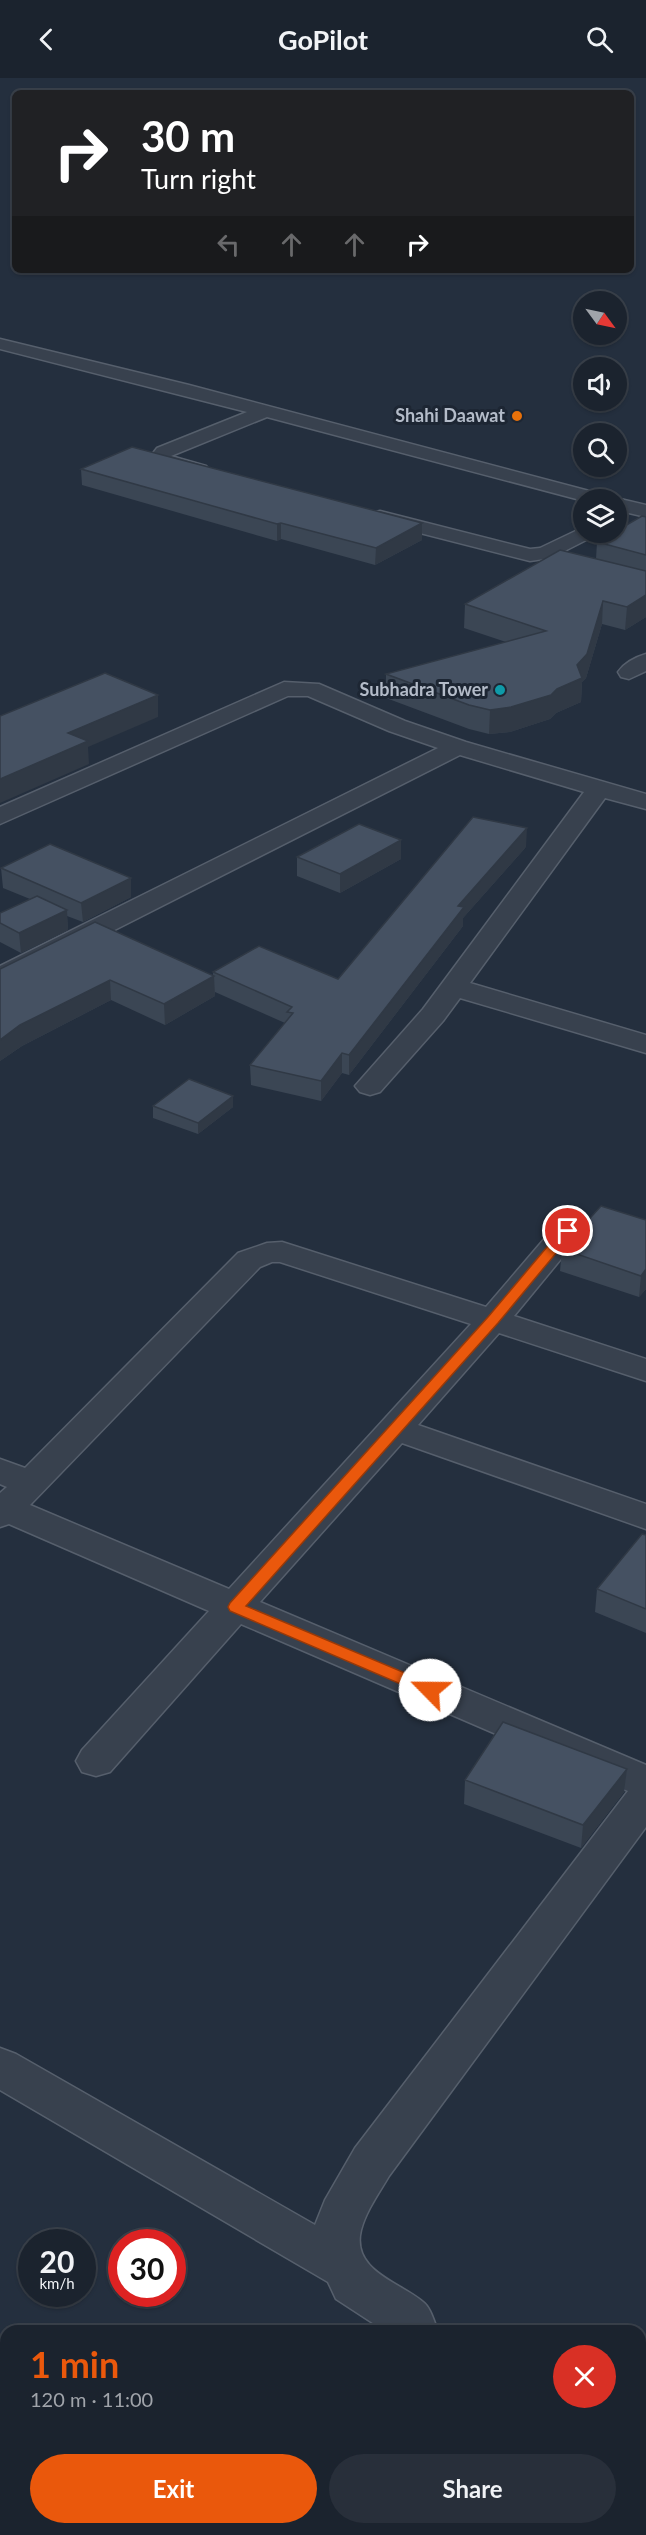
<!DOCTYPE html>
<meta charset="utf-8">
<style>
:root{--surface:#1b232e;--page:#282f3a;--text:#f1f3f6;--muted:#a0a4aa;--line:#39404a;--accent:#ea580c}
body{margin:0;font-family:Lato,sans-serif;background:var(--page);color:var(--text);height:100vh;display:flex;flex-direction:column;font-size:22px;white-space:nowrap}
*{box-sizing:border-box;margin:0}
p{font-size:20px;color:var(--muted)}
.icon{flex:none;width:33px;height:33px;fill:none;stroke:currentColor;stroke-width:2;stroke-linecap:round;stroke-linejoin:round}
.map{position:relative;flex:1;overflow:hidden}
.drawer{position:absolute;left:0px;top:2247px;width:646px;height:210px;display:flex;flex-direction:column;background:var(--surface);border-radius:18px 18px 0 0;box-shadow:0 2px 4px #0004,0 0 0 2px var(--line)}
.drawer>*{flex:none}
.guide{position:absolute;left:12px;top:12px;width:622px;height:183px;border-radius:9px;box-shadow:0 2px 4px #0004,0 0 0 2px var(--line);background:#202124;color:#fff;overflow:hidden}
.needle{width:39px;rotate:123deg}
.tools{position:absolute;left:573px;top:213px;display:grid;gap:12px}
.tools a{display:grid;place-items:center;width:54px;height:54px;border-radius:50%;background:var(--surface);box-shadow:0 2px 4px #0004,0 0 0 2px var(--line);font-size:30px}
.speed{position:absolute;left:18px;top:2151px;display:flex;gap:12px;font-size:30px;font-weight:700;text-align:center}
.speed>*{display:grid;place-content:center;width:78px;height:78px;border-radius:50%;background:var(--surface);box-shadow:0 2px 4px #0004,0 0 0 2px var(--line);line-height:1}
.speed small{font-size:15px;font-weight:400}
.speed .limit{border:9px solid #d22;background:#fff;color:#111}
.pin{position:absolute;display:grid;place-items:center;width:51px;height:51px;color:#fff;margin:-26px;border:3px solid #fff;border-radius:50%;box-shadow:0 2px 6px #0007}
.me{position:absolute;width:66px;margin:-33px;rotate:293deg;stroke-linejoin:round;filter:drop-shadow(0 0 4px #0008)}
.turn{display:flex;align-items:center;gap:21px;height:126px;padding:0 30px;font-size:27px}
.turn .icon{width:78px;height:78px;stroke-width:2.5}
.turn b{display:block;font-size:42px;line-height:51px}
.lanes{display:flex;align-items:center;height:57px;padding:0 30px;background:#0003;justify-content:center;gap:30px;direction:ltr}
.lanes .off{opacity:.35}
.round{display:grid;place-items:center;flex:none;width:63px;height:63px;border-radius:32px;background:var(--page)}
.summary{display:flex;align-items:center;justify-content:space-between;height:102px;padding:0 30px}
h1{font-size:36px;font-weight:700;line-height:45px;color:var(--accent)}
.primary-button{display:flex;gap:12px;margin-top:auto;padding:12px 30px}
.primary-button a{flex:1;height:69px;border-radius:36px;background:var(--accent);color:#fff;font-size:24px;font-weight:700;line-height:69px;text-align:center}
.primary-button a+a{background:var(--page);color:var(--text)}
header{display:flex;justify-content:space-between;align-items:center;height:78px;padding:0 30px;background:var(--surface);font-size:27px;font-weight:700}
.map>svg:first-child{display:block}
</style>
<header><svg class="icon" aria-label="back" viewBox="0 0 24 24"><path d="M15 5l-7 7 7 7"/></svg>GoPilot<svg class="icon" aria-label="search" viewBox="0 0 24 24"><circle cx="10" cy="10" r="6"/><path d="M15 15l6 6"/></svg></header>
<div class="map">
<svg width="646" height="2457" viewBox="0 0 646 2457">
<rect width="100%" height="100%" fill="#242f3e"/>
<g fill="none" stroke-linecap="round" stroke-linejoin="round">
<!-- minor casing -->
<g stroke="#565f6c" stroke-width="3">
<path id="minor" d="M 0,261 L 189,307 L 608,418 L 611,421 L 616,420 L 646,427 L 646,439 L 616,432 L 616,422 L 584,422 L 584,423 L 267,339 L 171,378 L 206,388 L 209,392 L 206,396 C 192,400 159,391 150,379 L 157,370 L 247,334 L 0,271 Z
M 380,433 L 530,471 L 540,470 L 584,449 L 584,454 L 597,454 L 594,458 L 551,480 L 530,483 L 373,443 L 370,439 L 373,435 Z
M 646,576 L 646,593 L 629,601 L 621,599 L 618,594 C 624,585 636,579 646,576 Z
M 284,604 L 319,606 L 405,643 L 466,664 L 646,716 L 646,731 L 605,720 L 470,905 L 646,957 L 646,975 L 460,920 L 443,943 L 380,1014 L 370,1017 L 360,1014 L 355,1008 L 423,931 L 584,714 L 460,677 L 10,905 L 0,907 L 0,888 L 438,670 L 389,653 L 308,618 L 288,618 L 0,746 L 0,729 Z
M 568,1143 L 579,1146 L 584,1153 L 514,1238 L 646,1281 L 646,1303 L 499,1255 L 418,1347 L 646,1426 L 646,1451 L 402,1365 L 260,1524 L 646,1687 L 646,1749 L 389,2098 C 379,2115 366,2133 361,2152 C 351,2193 400,2204 423,2224 C 431,2230 434,2244 438,2253 L 385,2253 L 336,2221 L 328,2204 L 0,2012 L 0,1970 L 16,1976 L 315,2147 L 325,2122 L 355,2070 L 628,1713 L 241,1546 L 110,1694 L 96,1698 L 82,1694 L 76,1683 L 82,1672 L 209,1533 L 9,1446 L 0,1449 L 0,1415 L 7,1409 L 0,1406 L 0,1381 L 25,1390 L 238,1175 L 267,1165 L 282,1164 L 486,1229 L 557,1146 ZM 272,1184 L 280,1184 L 471,1246 L 229,1511 L 30,1427 L 260,1189 Z
M 0,2429 L 6,2432 L 6,2451 L 26,2451 L 28,2457 L 0,2457 Z
M 262,2451 L 316,2451 L 314,2457 L 260,2457 Z"/>
</g>
<!-- minor -->
<use href="#minor" fill="#38414e" fill-rule="evenodd"/>
</g>
<!-- wall -->
<path fill="#3b4654" d="M 81,391 L 422,462 L 375,487 L 281,461 L 277,463 L 82,407 Z
M 646,439 L 646,539 L 625,552 L 602,546 L 586,600 L 582,604 L 581,624 L 556,635 L 550,641 L 510,654 L 489,656 L 469,651 L 386,620 L 386,596 L 506,564 L 464,550 L 465,526 L 596,481 L 597,464 Z
M 401,762 L 401,781 L 340,815 L 297,798 L 297,779 Z
M 526,769 L 463,840 L 463,848 L 349,997 L 342,995 L 321,1023 L 251,1007 L 250,987 L 285,945 L 215,914 L 215,918 L 165,947 L 111,922 L 22,968 L 0,983 L 0,891 L 213,897 L 213,894 L 338,901 Z
M 1,790 L 131,800 L 131,819 L 83,844 L 67,838 L 68,852 L 21,875 L 0,864 L 0,835 L 30,821 L 3,810 Z
M 233,1018 L 233,1029 L 198,1056 L 153,1040 L 153,1028 Z
M 646,1142 L 646,1211 L 639,1219 L 560,1193 L 562,1171 Z
M 646,1457 L 646,1555 L 595,1534 L 597,1511 Z
M 627,1691 L 624,1714 L 581,1770 L 464,1726 L 465,1702 Z"/>
<!-- shaded-wall -->
<path fill="#303945" d="M 281,445 L 281,461 L 277,463 L 277,446 Z
M 422,445 L 422,462 L 375,487 L 376,470 Z
M 646,517 L 646,539 L 625,552 L 627,529 Z
M 603,523 L 602,546 L 586,600 L 582,604 L 581,624 L 556,635 L 550,641 L 510,654 L 489,656 L 490,632 L 577,587 Z
M 158,617 L 158,639 L 88,669 L 89,686 L 0,725 L 0,701 L 68,655 Z
M 527,750 L 526,769 L 463,840 L 463,848 L 349,997 L 349,977 L 458,828 Z
M 401,762 L 401,781 L 340,815 L 340,796 Z
M 131,800 L 131,819 L 83,844 L 81,825 Z
M 67,832 L 68,852 L 21,875 L 19,855 Z
M 214,898 L 215,918 L 165,947 L 164,926 Z
M 110,902 L 111,922 L 22,968 L 0,983 L 0,962 L 20,947 Z
M 342,975 L 342,995 L 321,1023 L 321,1003 Z
M 233,1018 L 233,1029 L 198,1056 L 198,1045 Z
M 646,1191 L 646,1211 L 639,1219 L 641,1198 Z
M 627,1691 L 624,1714 L 581,1770 L 583,1747 Z"/>
<!-- building -->
<path fill="#455162" stroke="#303945" stroke-width="1.5" d="M 132,369 L 422,445 L 376,470 L 281,445 L 277,446 L 81,391 Z
M 642,438 L 646,439 L 646,477 L 597,464 L 613,454 L 616,454 L 616,453 Z
M 560,472 L 646,493 L 646,517 L 627,529 L 603,523 L 587,576 L 577,587 L 582,600 L 557,611 L 551,617 L 511,629 L 490,632 L 469,627 L 386,596 L 546,553 L 465,526 Z
M 105,595 L 158,617 L 68,655 L 88,663 L 0,701 L 0,638 Z
M 473,739 L 527,750 L 458,828 L 464,829 L 349,977 L 342,975 L 321,1003 L 250,987 L 293,935 L 287,934 L 292,929 L 213,894 L 259,868 L 338,901 Z
M 359,746 L 401,762 L 340,796 L 297,779 Z
M 50,766 L 131,800 L 81,825 L 1,790 Z
M 37,818 L 67,832 L 19,855 L 0,845 L 0,835 Z
M 95,844 L 214,898 L 164,926 L 110,902 L 20,947 L 0,962 L 0,891 Z
M 189,1001 L 233,1018 L 198,1045 L 153,1028 Z
M 601,1128 L 646,1142 L 646,1191 L 641,1198 L 562,1171 Z
M 642,1456 L 646,1457 L 646,1531 L 597,1511 Z
M 503,1644 L 627,1691 L 583,1747 L 465,1702 Z"/>
<!-- route -->
<path fill="#ea580c" stroke="#983908" stroke-width="1.5" d="M 568,1149 L 574,1153 L 572,1156 L 498,1245 L 246,1528 L 436,1608 L 438,1612 L 436,1616 L 424,1616 L 230,1533 L 228,1529 L 230,1525 L 488,1239 L 563,1150 Z"/>
<!-- markers -->
<circle fill="#e8710a" stroke="#1d2633" stroke-width="2" cx="517" cy="338" r="6"/>
<circle fill="#0f9aa8" stroke="#1d2633" stroke-width="2" cx="500" cy="612" r="6"/>
<g text-anchor="middle" stroke-width="6" stroke-linejoin="round" paint-order="stroke">
<!-- far-poi labels -->
<g font-size="18" font-weight="bold" fill="#b4bcc9" stroke="#1d2633" text-anchor="end">
<text x="505" y="344">Shahi Daawat</text>
<text x="488" y="618">Subhadra Tower</text>
</g>
</g>
</svg>
<div class="tools">
<a><svg class="needle" viewBox="-14 -14 28 28"><path d="M0-13l5 13h-10z" fill="#e53935"/><path d="M0 13l5-13h-10z" fill="#a0a4aa"/></svg></a>
<a><svg class="icon" aria-label="sound" viewBox="0 0 24 24"><path d="M4 9h4l5-4v14l-5-4H4zM17 9q2 3 0 6"/></svg></a>
<a><svg class="icon" aria-label="search" viewBox="0 0 24 24"><circle cx="10" cy="10" r="6"/><path d="M15 15l6 6"/></svg></a>
<a><svg class="icon" aria-label="layers" viewBox="0 0 24 24"><path d="M12 4l9 5-9 5-9-5zM3 14l9 5 9-5"/></svg></a>
</div>
<div class="speed"><div>20<small>km/h</small></div><div class="limit">30</div></div>
<div class="pin" style="left:568px;top:1153px;background:#d93025"><svg class="icon" aria-label="arrive" viewBox="0 0 24 24"><path d="M6 21V4h12l-3 4 3 4H6"/></svg></div>
<svg class="me" style="left:430px;top:1612px" viewBox="-20 -20 40 40"><circle r="19" fill="#fff"/><path d="M0-13L10 11 0 6-10 11z" fill="#ea580c"/></svg>
<div class="guide">
<div class="turn"><svg class="icon" aria-label="right" viewBox="0 0 24 24"><path d="M7 20v-9h11M14 6l5 5-5 5"/></svg><div><b>30 m</b>Turn right</div></div>
<div class="lanes"><svg class="icon off" aria-label="left" viewBox="0 0 24 24"><path d="M17 20v-9H6M10 6l-5 5 5 5"/></svg><svg class="icon off" aria-label="ahead" viewBox="0 0 24 24"><path d="M12 20V5M6 11l6-6 6 6"/></svg><svg class="icon off" aria-label="ahead" viewBox="0 0 24 24"><path d="M12 20V5M6 11l6-6 6 6"/></svg><svg class="icon" aria-label="right" viewBox="0 0 24 24"><path d="M7 20v-9h11M14 6l5 5-5 5"/></svg></div>
</div>
<section class="drawer">
<div class="summary"><div><h1>1 min</h1><p>120 m · 11:00</p></div><a class="round" style="background:#d93025;color:#fff"><svg class="icon" aria-label="close" viewBox="0 0 24 24"><path d="M6 6l12 12M18 6L6 18"/></svg></a></div>
<div class="primary-button"><a>Exit</a><a>Share</a></div>
</section>
</div>
